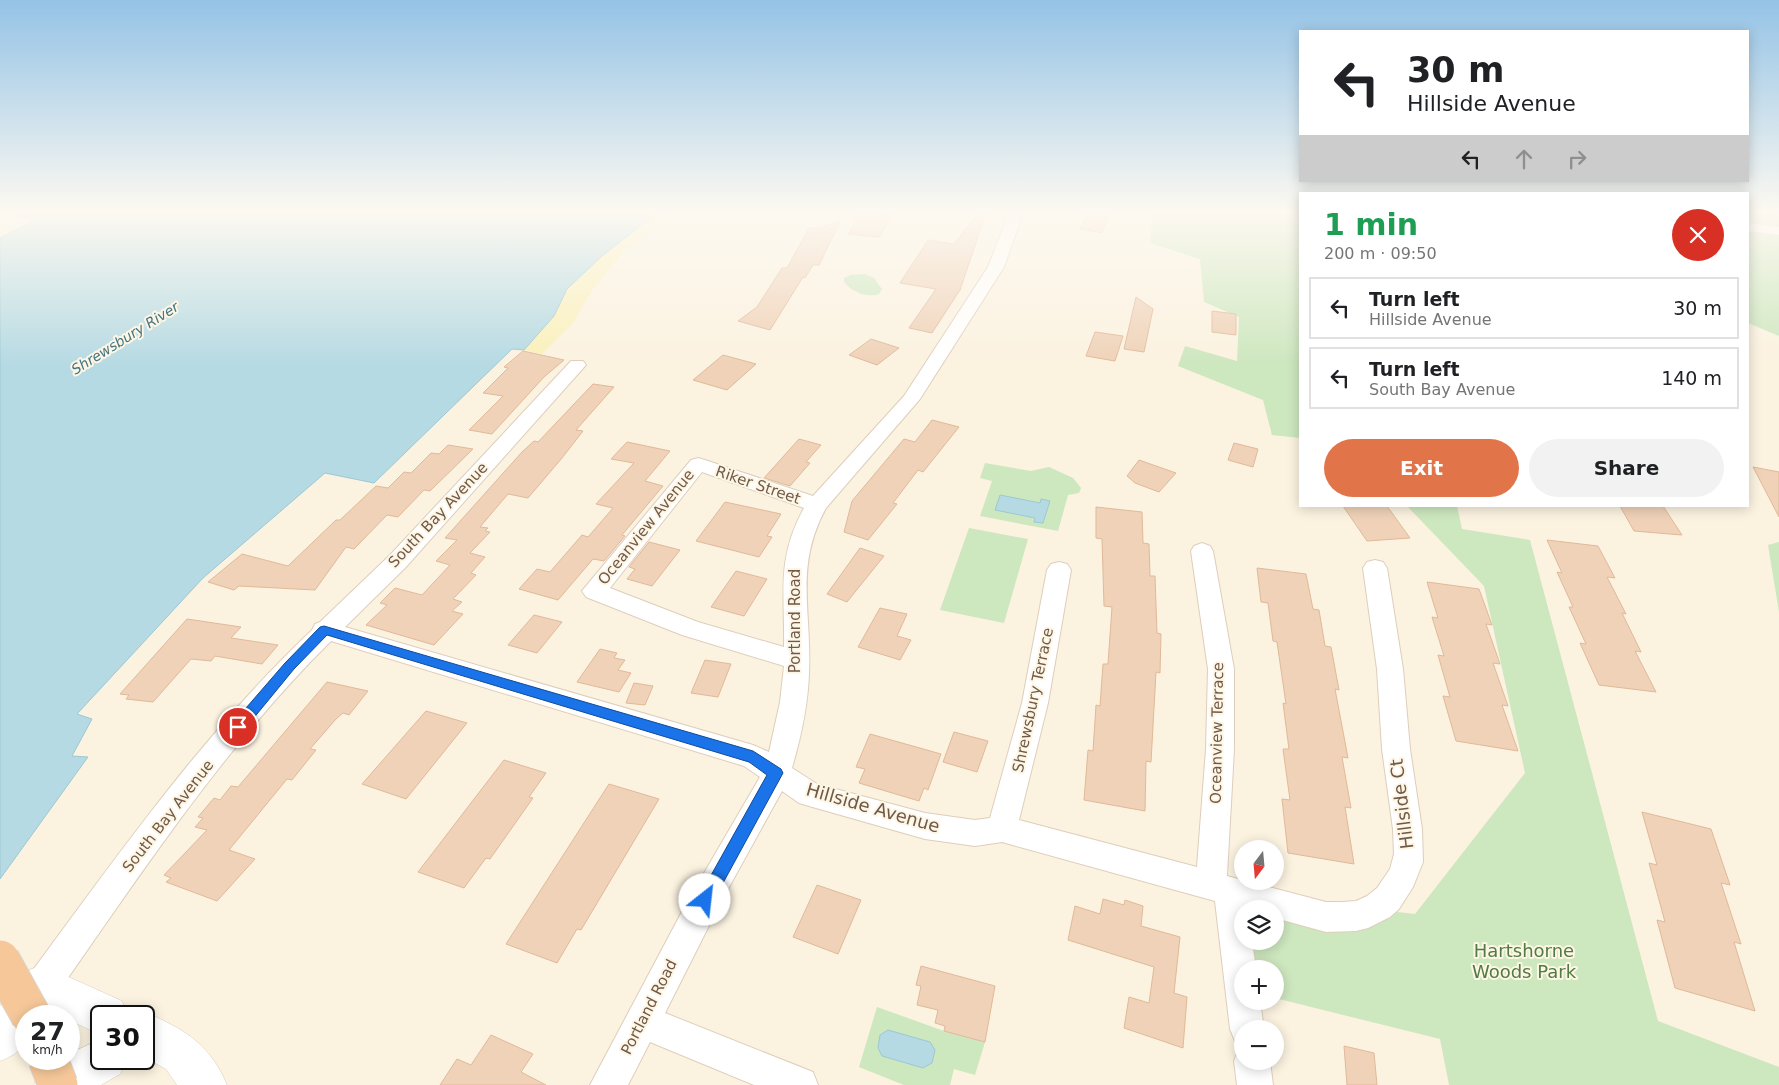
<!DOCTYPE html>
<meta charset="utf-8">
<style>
:root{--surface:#fff;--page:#f2f2f2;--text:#202124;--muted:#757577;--line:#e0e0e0;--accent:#e17448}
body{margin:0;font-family:"DejaVu Sans",sans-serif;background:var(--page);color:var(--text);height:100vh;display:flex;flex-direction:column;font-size:19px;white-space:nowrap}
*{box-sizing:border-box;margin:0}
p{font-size:16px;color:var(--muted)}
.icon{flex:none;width:28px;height:28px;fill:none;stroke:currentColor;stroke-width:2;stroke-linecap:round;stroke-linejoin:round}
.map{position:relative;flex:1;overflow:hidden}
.sheet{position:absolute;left:1299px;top:192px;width:450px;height:315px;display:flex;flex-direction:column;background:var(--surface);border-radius:0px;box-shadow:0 2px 12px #0003}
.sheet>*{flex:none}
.guide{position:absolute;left:1299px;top:30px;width:450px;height:152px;border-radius:0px;box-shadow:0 2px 12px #0003;background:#fff;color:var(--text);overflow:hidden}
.needle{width:32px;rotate:196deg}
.controls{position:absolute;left:1234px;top:840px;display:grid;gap:10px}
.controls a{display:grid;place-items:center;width:50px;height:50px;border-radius:50%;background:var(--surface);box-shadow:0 2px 12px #0003;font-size:25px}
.speed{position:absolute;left:15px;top:1005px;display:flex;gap:10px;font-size:25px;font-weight:700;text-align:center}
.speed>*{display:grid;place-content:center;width:65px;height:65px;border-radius:50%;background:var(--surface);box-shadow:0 2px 12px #0003;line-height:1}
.speed small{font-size:12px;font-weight:400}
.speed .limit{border:2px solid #111;border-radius:8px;background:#fff;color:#111}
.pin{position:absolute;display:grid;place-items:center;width:42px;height:42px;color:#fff;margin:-21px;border:2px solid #fff;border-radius:50%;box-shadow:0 1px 5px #0007}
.me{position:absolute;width:55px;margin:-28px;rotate:29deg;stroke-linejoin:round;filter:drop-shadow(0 0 4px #0008)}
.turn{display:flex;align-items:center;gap:18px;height:105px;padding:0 25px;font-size:22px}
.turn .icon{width:65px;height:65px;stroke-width:2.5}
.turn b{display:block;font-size:35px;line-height:42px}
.lanes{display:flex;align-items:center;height:48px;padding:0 25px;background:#0003;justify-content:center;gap:25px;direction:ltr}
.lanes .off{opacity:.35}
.round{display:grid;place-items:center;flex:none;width:52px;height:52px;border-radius:26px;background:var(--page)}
.headline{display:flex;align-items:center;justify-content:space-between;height:85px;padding:0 25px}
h1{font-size:30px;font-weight:800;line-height:38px;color:#1e9e55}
.action{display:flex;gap:10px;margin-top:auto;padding:10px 25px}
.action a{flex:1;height:58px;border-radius:30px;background:var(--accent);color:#fff;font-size:20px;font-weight:800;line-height:58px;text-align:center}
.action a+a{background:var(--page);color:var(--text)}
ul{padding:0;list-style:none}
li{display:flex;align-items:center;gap:15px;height:62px;margin:0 10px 8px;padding:0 15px;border:2px solid var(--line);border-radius:0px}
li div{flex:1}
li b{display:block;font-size:19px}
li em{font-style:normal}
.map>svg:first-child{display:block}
</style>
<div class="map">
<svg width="1779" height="1085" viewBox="0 0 1779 1085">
<rect width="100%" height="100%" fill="#fbf2e0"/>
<!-- green -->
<path fill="#cde7bf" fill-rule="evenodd" d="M 1153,213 L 1300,213 L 1300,438 L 1272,435 L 1263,400 L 1178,366 L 1185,346 L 1237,361 L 1239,317 L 1204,302 L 1200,259 L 1150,243 Z
M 1748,213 L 1779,213 L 1779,336 L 1748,323 Z
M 865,274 L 874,278 L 882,289 L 879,294 C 867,298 852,292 844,282 L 844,278 L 851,275 Z
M 985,463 L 1031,471 L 1049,467 L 1073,478 L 1081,488 L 1079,493 L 1068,495 L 1058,531 L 980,516 L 992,481 L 980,478 Z
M 1407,506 L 1457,506 L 1462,529 L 1530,540 L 1658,1021 L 1779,1067 L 1779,1085 L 1449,1085 L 1440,1039 L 1275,998 L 1275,969 L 1243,969 L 1234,894 L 1415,914 L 1525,773 L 1484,586 ZM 1242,909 L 1275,909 L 1275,941 L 1242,941 Z
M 969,528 L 1028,539 L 1004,623 L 940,610 Z
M 1779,542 L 1779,612 L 1768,545 Z
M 877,1007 L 944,1031 L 985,1042 L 975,1075 L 954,1069 L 950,1085 L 904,1085 L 859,1067 Z"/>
<!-- sand -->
<path fill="#faf0bb" d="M 657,213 L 675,213 L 624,251 L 593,289 L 573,323 L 542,354 L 524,350 L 554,316 L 567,289 L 602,256 Z"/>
<!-- water -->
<path fill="#b6dae3" stroke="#9cc8d4" d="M 20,213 L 657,213 L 602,256 L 567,289 L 554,316 L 524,350 L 512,349 L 374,483 L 325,473 L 203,578 L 77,714 L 92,719 L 72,756 L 88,757 L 0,879 L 0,238 L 39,218 L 14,216 Z
M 1000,495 L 1040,503 L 1041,499 L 1050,501 L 1043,523 L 1034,522 L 1035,518 L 995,510 Z
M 888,1030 L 930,1042 L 935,1050 L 932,1063 L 923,1068 L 882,1056 L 878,1048 L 880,1035 Z"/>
<!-- building -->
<path fill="#efd2b8" stroke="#e1b999" d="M 862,213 L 892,216 L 879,237 L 848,234 Z
M 978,213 L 986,213 L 960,290 L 932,333 L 909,328 L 936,289 L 900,283 L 928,240 L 954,244 Z
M 1088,213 L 1110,213 L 1102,233 L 1080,229 Z
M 840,222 L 819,265 L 813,265 L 805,278 L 803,277 L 770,330 L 738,321 L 757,307 L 782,268 L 787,268 L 809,228 L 817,228 Z
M 1136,297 L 1153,309 L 1144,352 L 1124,349 Z
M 1212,311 L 1236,314 L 1236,335 L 1212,332 Z
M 1095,332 L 1123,336 L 1115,361 L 1086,356 Z
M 871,339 L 899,348 L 877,365 L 849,355 Z
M 523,351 L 564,360 L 544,377 L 492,434 L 469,430 L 503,396 L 483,393 L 508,368 L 504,367 Z
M 723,355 L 756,364 L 727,390 L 693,380 Z
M 593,384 L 614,387 L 576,430 L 583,431 L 562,458 L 528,498 L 508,494 L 480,527 L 488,528 L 485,531 L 490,532 L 470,553 L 485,557 L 471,573 L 476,575 L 453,599 L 462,602 L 452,611 L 463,614 L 434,645 L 366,625 L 387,605 L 380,603 L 395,588 L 422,595 L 450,565 L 436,561 L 457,540 L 445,538 L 522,452 L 534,441 L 538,442 Z
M 932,420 L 959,427 L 923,472 L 918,470 L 893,503 L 897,504 L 868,540 L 844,532 L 852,501 L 904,439 L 915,442 Z
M 799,439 L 821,445 L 806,462 L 810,463 L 790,486 L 764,478 Z
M 627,442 L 670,451 L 645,481 L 663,486 L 622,535 L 625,536 L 604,561 L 593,559 L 558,600 L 519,589 L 537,569 L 550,572 L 582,535 L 588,537 L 613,508 L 596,504 L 634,463 L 611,459 Z
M 1234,443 L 1258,449 L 1253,467 L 1228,460 Z
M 448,445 L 473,449 L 430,491 L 424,490 L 398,517 L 387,515 L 354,549 L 346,547 L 315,590 L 239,586 L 234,590 L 208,582 L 242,554 L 288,566 L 336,520 L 340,520 L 376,486 L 388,488 L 404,472 L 411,473 L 431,453 L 439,454 Z
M 1139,460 L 1176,473 L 1159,492 L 1135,483 L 1127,476 Z
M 1753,467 L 1779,472 L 1779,517 Z
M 725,502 L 781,514 L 767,536 L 772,537 L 759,557 L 696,541 Z
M 1343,506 L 1387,506 L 1410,538 L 1367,541 Z
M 1620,506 L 1663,506 L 1682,535 L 1634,531 Z
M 1096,507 L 1142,512 L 1143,543 L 1149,544 L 1150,576 L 1155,576 L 1157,633 L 1161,634 L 1160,673 L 1156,672 L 1151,762 L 1146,761 L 1145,811 L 1084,800 L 1088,750 L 1093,751 L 1096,705 L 1100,706 L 1103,664 L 1108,664 L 1112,607 L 1104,606 L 1102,539 L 1096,538 Z
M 1547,540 L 1598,546 L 1615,578 L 1607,577 L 1626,614 L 1622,613 L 1641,652 L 1635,651 L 1656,692 L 1599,685 L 1580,643 L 1586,644 L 1569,607 L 1573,607 L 1557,572 L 1562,573 Z
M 649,542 L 680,550 L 652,586 L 627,579 L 635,569 L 629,567 Z
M 860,548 L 884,556 L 847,602 L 827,594 Z
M 1257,568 L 1306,574 L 1313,609 L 1319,610 L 1325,646 L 1331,647 L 1339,690 L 1335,689 L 1348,758 L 1342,757 L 1351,808 L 1345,807 L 1354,864 L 1288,853 L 1282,799 L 1290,800 L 1283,749 L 1289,749 L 1283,703 L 1286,704 L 1277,642 L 1273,641 L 1268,603 L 1261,602 Z
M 736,571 L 767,579 L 744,616 L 711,607 Z
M 1427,582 L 1479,589 L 1492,625 L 1486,624 L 1500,664 L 1493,663 L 1508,706 L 1502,705 L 1518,751 L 1456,741 L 1443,696 L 1450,697 L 1438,655 L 1444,656 L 1432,617 L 1438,618 Z
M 880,608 L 907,614 L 897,636 L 911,640 L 900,660 L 858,647 Z
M 534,615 L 562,622 L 537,653 L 508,645 Z
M 187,619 L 241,627 L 231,638 L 278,645 L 262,664 L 215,656 L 211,661 L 191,659 L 153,702 L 126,699 L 129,695 L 120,694 Z
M 600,649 L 617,653 L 614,658 L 625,660 L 618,670 L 631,673 L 619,692 L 577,682 Z
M 705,660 L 731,664 L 718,697 L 691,693 Z
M 327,682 L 368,691 L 349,715 L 343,713 L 336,719 L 310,749 L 316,750 L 292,780 L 287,779 L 229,850 L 255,859 L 217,901 L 166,882 L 171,878 L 164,875 L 207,830 L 195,827 L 203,818 L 198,817 L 214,798 L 220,800 L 231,786 L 238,787 Z
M 634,683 L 653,686 L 645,705 L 626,703 Z
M 426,711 L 467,723 L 406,799 L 362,784 Z
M 954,732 L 988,741 L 977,772 L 943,762 Z
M 870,734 L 941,754 L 928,790 L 924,788 L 919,801 L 859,783 L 865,769 L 856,767 Z
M 504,760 L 546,773 L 529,797 L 533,798 L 490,859 L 486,858 L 464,888 L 418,872 Z
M 609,784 L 659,799 L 581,930 L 577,929 L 557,963 L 506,944 Z
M 1642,812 L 1711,829 L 1730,885 L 1721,883 L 1741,944 L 1734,942 L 1755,1011 L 1675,988 L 1657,920 L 1665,922 L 1649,863 L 1657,865 Z
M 817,885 L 861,900 L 838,954 L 793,937 Z
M 1103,899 L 1124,905 L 1125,900 L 1143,906 L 1141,926 L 1180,937 L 1174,993 L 1187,997 L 1183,1048 L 1124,1028 L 1129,997 L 1149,1003 L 1154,967 L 1068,940 L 1075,906 L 1100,914 Z
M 921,966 L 995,986 L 985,1042 L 944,1031 L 945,1026 L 935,1023 L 938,1010 L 917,1005 L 921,986 L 916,985 Z
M 491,1035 L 533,1054 L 521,1072 L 546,1085 L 440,1085 L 457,1059 L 471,1065 Z
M 1344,1046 L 1374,1053 L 1377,1085 L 1347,1085 Z"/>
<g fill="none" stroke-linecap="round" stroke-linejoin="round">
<!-- minor casing -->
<g stroke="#decebc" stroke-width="2">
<path id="minor" d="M 1009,213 L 1023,213 L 1004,267 L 920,399 L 826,508 C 794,566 812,612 809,673 C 808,706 801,737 792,768 L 817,784 L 925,813 L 975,820 L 990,818 L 1022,703 L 1047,570 L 1051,564 L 1059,562 L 1067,564 L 1071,570 L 1048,703 L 1019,820 L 1197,867 L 1206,749 L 1208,669 L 1191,551 L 1194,546 L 1202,543 L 1210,546 L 1213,551 L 1234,669 L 1234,749 L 1227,876 L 1326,902 L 1342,902 L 1356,901 L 1367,896 L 1377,888 L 1390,869 L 1394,854 L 1393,829 L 1382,749 L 1377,669 L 1363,568 L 1367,562 L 1375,560 L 1383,562 L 1387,568 L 1403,669 L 1410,749 L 1422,829 L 1423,862 L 1413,887 L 1399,909 L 1390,917 L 1368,928 L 1356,931 L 1326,932 L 1275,918 L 1275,909 L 1242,909 L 1242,941 L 1252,941 L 1256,969 L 1242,969 L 1242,1001 L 1260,1001 L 1264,1029 L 1242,1029 L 1242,1045 L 1235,1041 L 1230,1029 L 1215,901 L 1002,842 L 975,846 L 925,839 L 809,806 L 799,803 L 782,791 L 722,900 L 665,1013 L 813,1072 L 818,1085 L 754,1085 L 650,1042 L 628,1085 L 590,1085 L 686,904 L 760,777 L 744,766 L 331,641 C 224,747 140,875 54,998 L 42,1003 L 30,998 L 25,986 L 30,974 C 118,855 204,732 312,630 L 315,624 L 320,622 L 390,555 L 571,361 L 583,361 L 586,365 L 406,567 L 345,627 L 753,745 L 769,752 L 780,702 L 784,666 L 682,635 L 586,597 L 582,591 L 691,460 L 698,458 L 705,460 L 813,496 L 904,396 L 988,267 ZM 702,472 L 804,508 C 776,559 785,592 784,647 L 698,622 L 610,588 Z
M 1748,223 L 1779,227 L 1779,235 L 1748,231 Z
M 1242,1047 L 1242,1061 L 1270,1061 L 1273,1085 L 1237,1085 L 1234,1061 L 1239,1048 Z"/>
</g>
<!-- tertiary casing -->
<g stroke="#decebc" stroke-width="1">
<path id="tertiary" d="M 42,965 L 122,1001 L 128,1016 L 101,1016 L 101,1035 L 69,1020 L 69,1016 L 61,1016 L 49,1011 L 45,1016 L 26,1016 C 26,1042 26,1051 0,1061 L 0,1006 L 27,971 Z
M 144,1012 C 183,1028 210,1044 227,1085 L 177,1085 L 166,1069 L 144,1057 L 144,1016 L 133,1016 Z
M 101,1039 L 101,1059 L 127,1059 L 120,1074 L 101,1085 L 34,1085 C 41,1068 49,1059 69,1059 L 69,1054 Z"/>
</g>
<!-- minor -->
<use href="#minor" fill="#fff" fill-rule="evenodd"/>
<!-- tertiary -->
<use href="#tertiary" fill="#fff" fill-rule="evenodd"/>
<!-- trunk-bridge casing -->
<g stroke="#dad4cf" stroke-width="41" stroke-linecap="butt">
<path id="trunk-bridge" d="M 0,960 L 31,1016
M 48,1059 L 58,1085"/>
</g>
<!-- trunk-bridge -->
<use href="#trunk-bridge" stroke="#f6c899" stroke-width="39"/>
</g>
<!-- sky -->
<linearGradient id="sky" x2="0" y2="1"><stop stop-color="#94c3e6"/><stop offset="0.58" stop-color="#fdf9f1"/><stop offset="1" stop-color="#fdf9f1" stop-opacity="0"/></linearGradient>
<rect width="1779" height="365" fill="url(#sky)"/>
<!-- route -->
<path fill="#1a73e8" stroke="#114b97" d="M 324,626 L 753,751 L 781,769 L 783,773 L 711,905 L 705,907 L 700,905 L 697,900 L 700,895 L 767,775 L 749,762 L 327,635 L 294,669 L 243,731 L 233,731 L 231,727 L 233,723 L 285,663 L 320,627 Z"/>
<g text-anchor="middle" stroke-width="4" stroke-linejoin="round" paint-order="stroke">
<!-- far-water labels -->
<g font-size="14" font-style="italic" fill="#437483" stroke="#fef6e5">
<text transform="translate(125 338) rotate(-32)" y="5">Shrewsbury River</text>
</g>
<!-- street labels -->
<g font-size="15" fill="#705948" stroke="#fef6e5">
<text transform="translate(758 485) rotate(19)" y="5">Riker Street</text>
<text transform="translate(438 515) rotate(-47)" y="5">South Bay Avenue</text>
<text transform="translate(646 527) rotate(-51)" y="5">Oceanview Avenue</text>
<text transform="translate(795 621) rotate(-90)" y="5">Portland Road</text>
<text transform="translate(1033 700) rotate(-78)" y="5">Shrewsbury Terrace</text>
<text transform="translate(1217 733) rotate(-89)" y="5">Oceanview Terrace</text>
<text transform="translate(168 816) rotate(-52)" y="5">South Bay Avenue</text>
<text transform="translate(649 1007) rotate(-63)" y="5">Portland Road</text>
</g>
<!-- near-street labels -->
<g font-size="18" fill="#705948" stroke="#fef6e5">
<text transform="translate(1402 804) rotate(-97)" y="6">Hillside Ct</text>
<text transform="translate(873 808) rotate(16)" y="6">Hillside Avenue</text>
</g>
<!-- near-park labels -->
<g font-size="18" fill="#517b44" stroke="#fef6e5">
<text x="1524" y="957">Hartshorne<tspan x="1524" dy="21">Woods Park</tspan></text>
</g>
</g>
</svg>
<div class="controls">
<a><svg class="needle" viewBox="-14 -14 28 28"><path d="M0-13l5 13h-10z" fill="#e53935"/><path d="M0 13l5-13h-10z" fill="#757577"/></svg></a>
<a><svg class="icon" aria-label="layers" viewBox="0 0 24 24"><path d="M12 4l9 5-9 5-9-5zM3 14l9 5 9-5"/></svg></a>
<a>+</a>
<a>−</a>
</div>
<div class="speed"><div>27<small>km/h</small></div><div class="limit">30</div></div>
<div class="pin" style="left:238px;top:727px;background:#d93025"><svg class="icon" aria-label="arrive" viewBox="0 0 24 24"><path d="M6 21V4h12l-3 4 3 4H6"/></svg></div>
<svg class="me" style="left:705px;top:900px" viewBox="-20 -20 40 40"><circle r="19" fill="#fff"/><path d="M0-13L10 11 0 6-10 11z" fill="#1a73e8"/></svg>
<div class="guide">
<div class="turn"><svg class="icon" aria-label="left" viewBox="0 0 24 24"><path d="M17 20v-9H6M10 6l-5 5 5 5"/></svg><div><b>30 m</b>Hillside Avenue</div></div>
<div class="lanes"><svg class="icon" aria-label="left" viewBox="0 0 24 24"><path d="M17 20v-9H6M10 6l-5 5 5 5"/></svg><svg class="icon off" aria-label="ahead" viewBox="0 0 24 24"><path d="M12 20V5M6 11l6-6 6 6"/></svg><svg class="icon off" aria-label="right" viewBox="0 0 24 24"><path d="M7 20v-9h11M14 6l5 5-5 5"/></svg></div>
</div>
<section class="sheet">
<div class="headline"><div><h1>1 min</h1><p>200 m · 09:50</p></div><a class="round" style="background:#d93025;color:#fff"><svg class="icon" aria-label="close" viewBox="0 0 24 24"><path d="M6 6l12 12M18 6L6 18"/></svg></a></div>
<ul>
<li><svg class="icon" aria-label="left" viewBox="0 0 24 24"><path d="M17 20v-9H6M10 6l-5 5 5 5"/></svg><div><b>Turn left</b><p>Hillside Avenue</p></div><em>30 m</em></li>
<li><svg class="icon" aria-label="left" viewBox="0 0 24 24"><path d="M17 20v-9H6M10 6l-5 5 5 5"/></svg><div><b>Turn left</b><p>South Bay Avenue</p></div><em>140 m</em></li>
</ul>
<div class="action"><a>Exit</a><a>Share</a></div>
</section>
</div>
